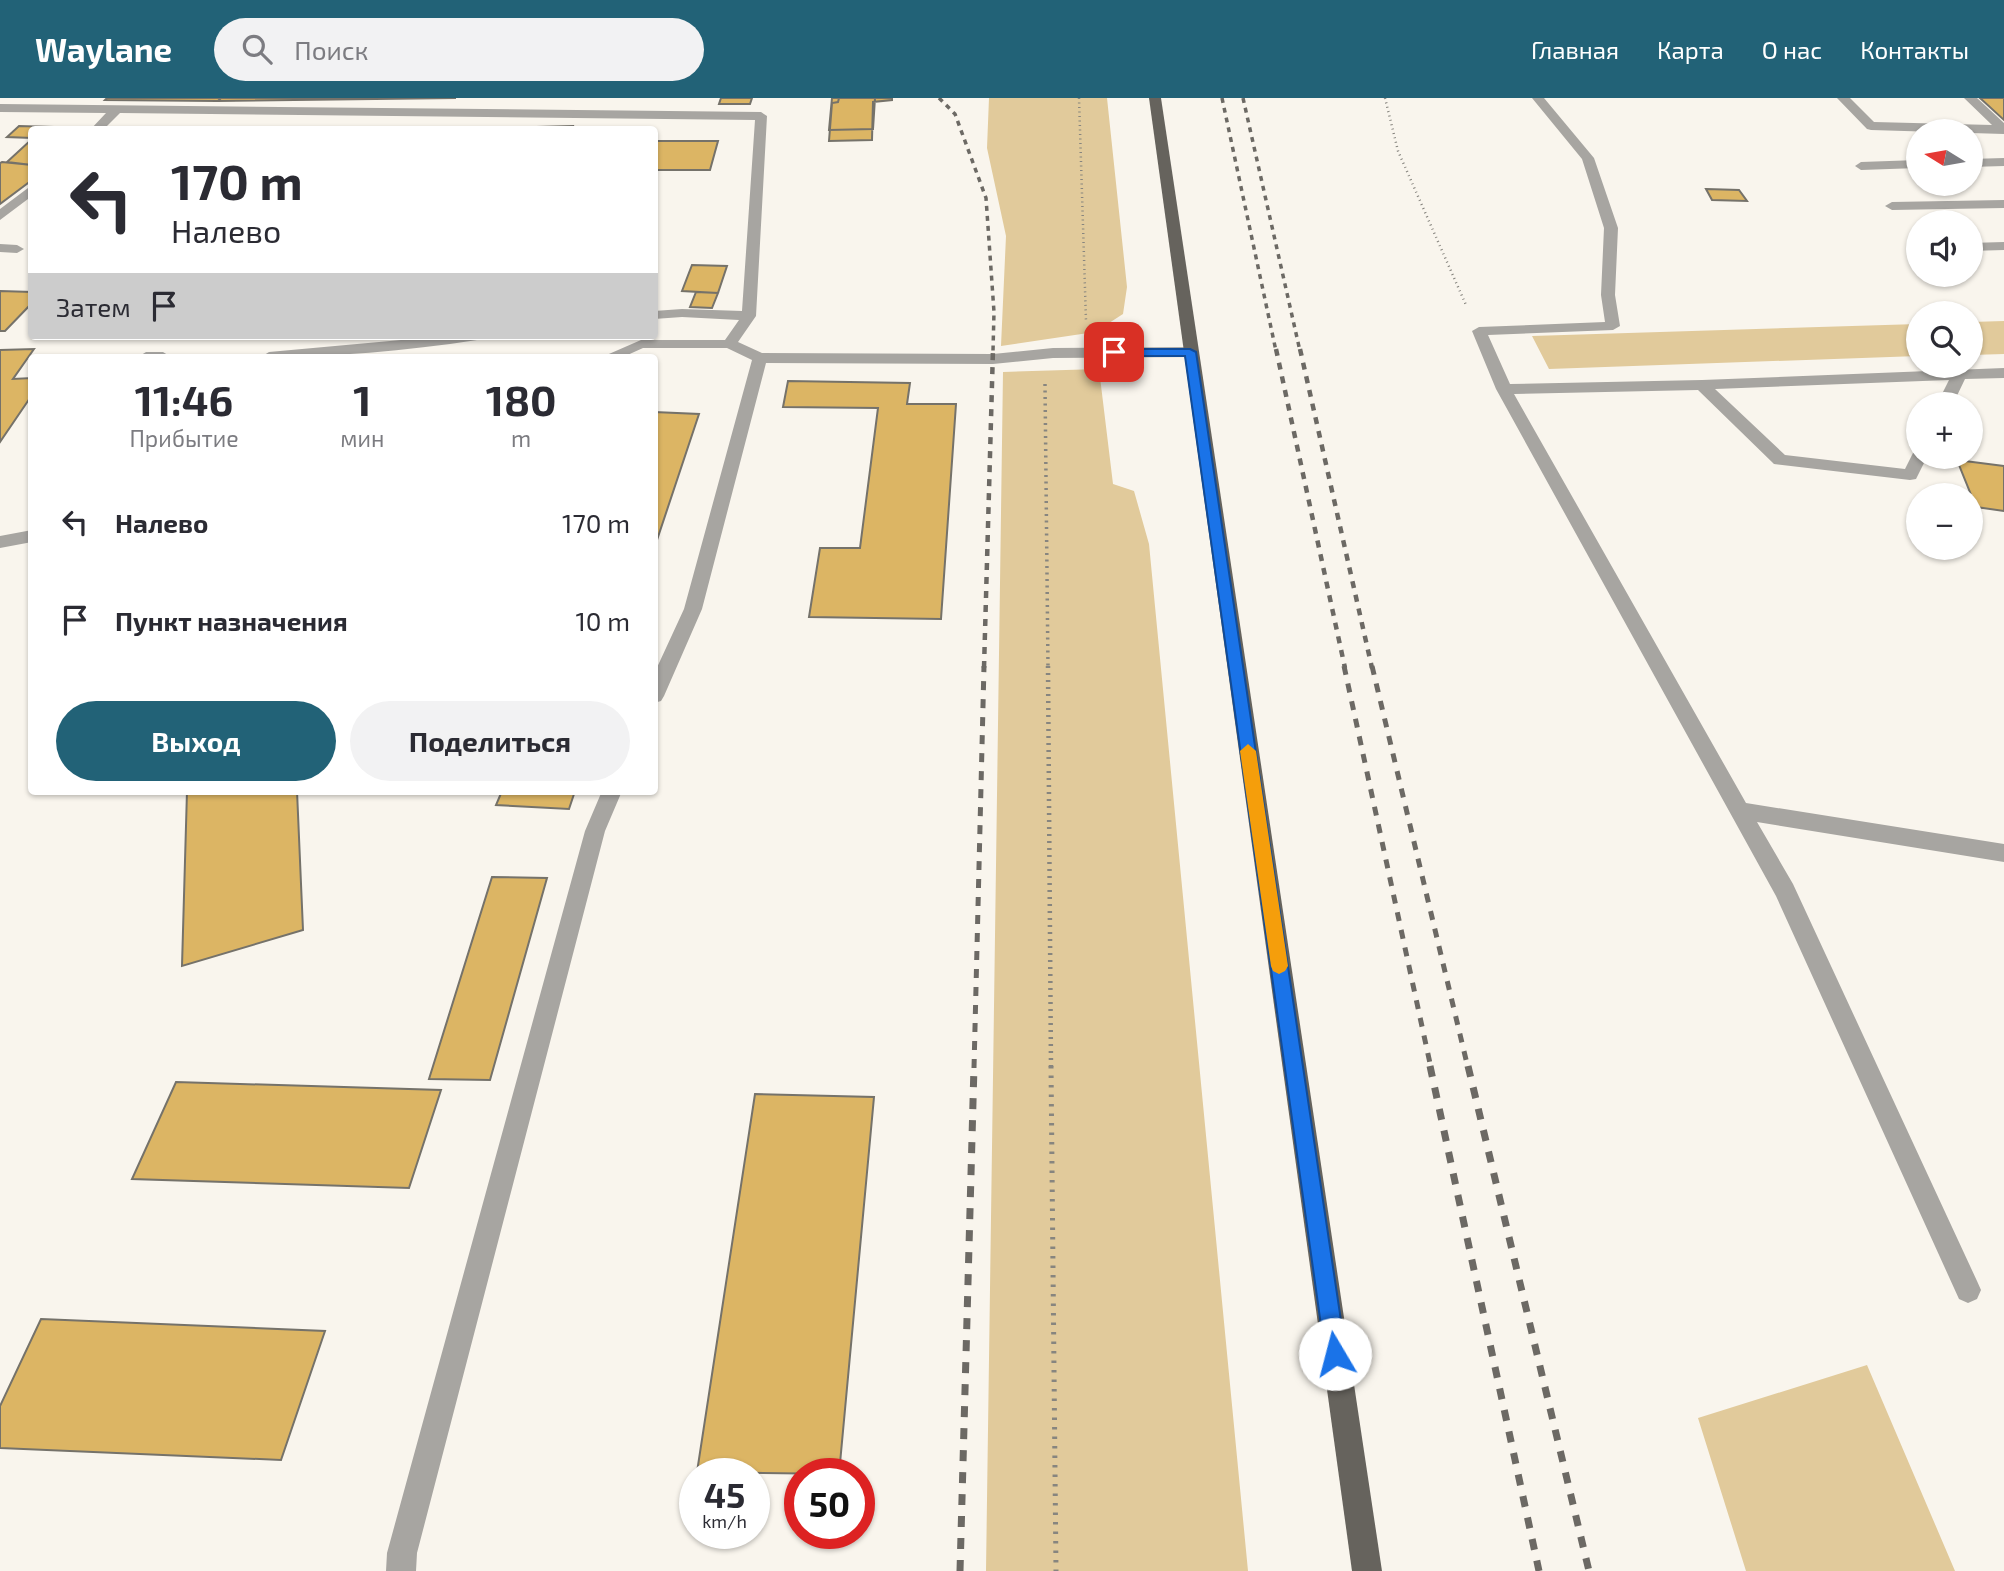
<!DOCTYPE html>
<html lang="ru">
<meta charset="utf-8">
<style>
:root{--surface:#fff;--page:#f2f2f3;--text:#2b2b33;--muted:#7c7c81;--accent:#226277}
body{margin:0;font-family:"Exo 2",sans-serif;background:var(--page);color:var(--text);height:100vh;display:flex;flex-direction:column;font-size:26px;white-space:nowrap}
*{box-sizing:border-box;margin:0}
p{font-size:23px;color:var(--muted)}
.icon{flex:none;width:38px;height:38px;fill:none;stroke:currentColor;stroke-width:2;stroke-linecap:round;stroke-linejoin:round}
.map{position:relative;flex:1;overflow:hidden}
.side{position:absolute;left:28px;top:256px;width:630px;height:441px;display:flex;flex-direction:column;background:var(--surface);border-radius:7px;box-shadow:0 2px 5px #0004}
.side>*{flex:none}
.banner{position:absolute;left:28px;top:28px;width:630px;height:214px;border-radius:7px;box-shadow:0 2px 5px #0004;background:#fff;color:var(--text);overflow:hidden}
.needle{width:46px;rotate:281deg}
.controls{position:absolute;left:1906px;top:21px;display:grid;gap:14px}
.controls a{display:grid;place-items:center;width:77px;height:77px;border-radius:50%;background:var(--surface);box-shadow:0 2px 5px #0004;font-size:35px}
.speed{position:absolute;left:679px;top:1360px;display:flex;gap:14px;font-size:35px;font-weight:700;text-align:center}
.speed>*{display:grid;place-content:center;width:91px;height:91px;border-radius:50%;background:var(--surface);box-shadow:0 2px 5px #0004;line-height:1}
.speed small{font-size:18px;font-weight:400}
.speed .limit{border:10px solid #d22;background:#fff;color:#111}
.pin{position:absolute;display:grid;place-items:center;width:60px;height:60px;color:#fff;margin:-30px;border-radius:14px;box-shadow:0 4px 10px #0006}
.me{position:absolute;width:77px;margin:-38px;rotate:352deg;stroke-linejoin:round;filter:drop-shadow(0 0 5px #0008)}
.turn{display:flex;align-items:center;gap:24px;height:147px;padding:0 28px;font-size:32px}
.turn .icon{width:91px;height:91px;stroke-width:2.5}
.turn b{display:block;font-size:49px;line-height:60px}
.then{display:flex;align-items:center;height:66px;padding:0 28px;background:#0003;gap:14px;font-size:26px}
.eta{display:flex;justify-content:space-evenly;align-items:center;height:119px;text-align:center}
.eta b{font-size:42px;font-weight:700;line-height:49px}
.cta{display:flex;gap:14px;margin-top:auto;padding:14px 28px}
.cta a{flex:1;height:80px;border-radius:42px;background:var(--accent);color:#fff;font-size:28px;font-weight:700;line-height:80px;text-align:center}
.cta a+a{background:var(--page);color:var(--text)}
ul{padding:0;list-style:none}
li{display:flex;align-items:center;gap:21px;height:98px;padding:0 28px}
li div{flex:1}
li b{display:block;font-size:26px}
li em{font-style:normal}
header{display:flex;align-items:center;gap:42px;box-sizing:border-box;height:98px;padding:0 35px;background:var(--accent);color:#fff}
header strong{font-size:33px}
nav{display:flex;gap:38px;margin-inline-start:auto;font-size:24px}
.search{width:490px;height:63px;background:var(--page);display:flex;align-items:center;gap:18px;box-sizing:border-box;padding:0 24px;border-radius:38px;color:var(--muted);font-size:26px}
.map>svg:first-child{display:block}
</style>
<header>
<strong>Waylane</strong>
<div class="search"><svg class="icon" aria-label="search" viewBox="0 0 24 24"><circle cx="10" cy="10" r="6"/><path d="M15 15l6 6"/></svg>Поиск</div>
<nav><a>Главная</a><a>Карта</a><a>О нас</a><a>Контакты</a></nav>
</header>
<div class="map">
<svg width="2004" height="1473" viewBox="0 0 2004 1473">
<rect width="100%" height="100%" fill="#f9f5ed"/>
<!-- green -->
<path fill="#e1ca9b" d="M 989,0 L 1107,0 L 1127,189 L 1123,216 L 1095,234 L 1001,248 L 1006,138 L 987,50 Z
M 2004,223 L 2004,256 L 1971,257 L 1971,224 Z
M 1918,226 L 1918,258 L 1549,271 L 1532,238 Z
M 1099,271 L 1113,386 L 1134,393 L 1149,446 L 1248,1473 L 986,1473 L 1003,274 Z
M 1867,1267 L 1955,1473 L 1746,1473 L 1698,1320 Z"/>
<!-- building -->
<path fill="#dcb564" stroke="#75726a" stroke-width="2" d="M 107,0 L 221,0 L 218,3 L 105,2 Z
M 221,0 L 456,0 L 218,3 Z
M 721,0 L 752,0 L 750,6 L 719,6 Z
M 832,0 L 875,0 L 873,31 L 829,32 Z
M 839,0 L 892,0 L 892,2 L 873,4 L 872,42 L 829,43 L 832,5 L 838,4 Z
M 1980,0 L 2004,0 L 2004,22 Z
M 19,28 L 89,30 L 32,32 L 32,40 L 7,39 Z
M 573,28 L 572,32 L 416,32 Z
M 32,41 L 32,67 L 7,64 Z
M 654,43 L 718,43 L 710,72 L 654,72 Z
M 2,64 L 32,67 L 32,82 L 0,106 L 0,65 Z
M 1706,91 L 1739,92 L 1747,103 L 1712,102 Z
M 692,167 L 727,168 L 718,195 L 682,193 Z
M 0,193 L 32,194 L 32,205 L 5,233 L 0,233 Z
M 696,194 L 718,195 L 712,210 L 690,209 Z
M 34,251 L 13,281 L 32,280 L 32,297 L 0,344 L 0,252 Z
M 788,283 L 910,285 L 907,306 L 956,306 L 941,521 L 809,519 L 820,450 L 860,450 L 878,310 L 783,309 Z
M 654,314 L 699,316 L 654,451 Z
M 1957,362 L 2004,368 L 2004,413 L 1976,409 Z
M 187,693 L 297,693 L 303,832 L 182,868 Z
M 502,693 L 575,693 L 569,711 L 496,707 Z
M 492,779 L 547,780 L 490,982 L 429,981 Z
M 176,984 L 441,992 L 409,1090 L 132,1081 Z
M 755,996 L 874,999 L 839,1376 L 697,1374 Z
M 41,1221 L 325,1233 L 281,1362 L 0,1350 L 0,1308 Z"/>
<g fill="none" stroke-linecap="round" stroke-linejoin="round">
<!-- path-far3 -->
<path stroke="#87857f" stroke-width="2.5" stroke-dasharray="1 3.5" stroke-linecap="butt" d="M 1079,0 L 1086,223
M 1385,0 L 1398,53 L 1466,207"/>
<!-- path-far2 -->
<path stroke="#87857f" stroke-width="3.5" stroke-dasharray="2 4.5" stroke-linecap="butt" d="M 1045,286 L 1048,570"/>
<!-- path-far1 -->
<path stroke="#87857f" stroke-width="4.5" stroke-dasharray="2 5" stroke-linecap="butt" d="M 1048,568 L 1051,970"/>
<!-- path -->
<path stroke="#87857f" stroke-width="5" stroke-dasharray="2.5 7" stroke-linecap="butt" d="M 1051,968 L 1056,1473"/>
<!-- minor -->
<path fill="#a7a5a1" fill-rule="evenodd" d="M 1532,0 L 1544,0 L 1594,60 L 1618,130 L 1615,197 L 1620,228 L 1613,232 L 1488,237 L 1510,286 L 1702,282 L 2004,270 L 2004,280 L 1965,281 L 1953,306 L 1937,306 L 1949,282 L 1715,291 L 1785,357 L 1905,371 L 1913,355 L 1918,354 L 1918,359 L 1927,359 L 1916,381 L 1910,382 L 1774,366 L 1698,292 L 1514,296 L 1746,705 L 2004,746 L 2004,764 L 1757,724 L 1793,786 L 1977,1183 L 1981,1192 L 1977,1201 L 1968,1205 L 1959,1201 L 1776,798 L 1496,291 L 1472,233 L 1479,229 L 1605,224 L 1601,197 L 1604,130 L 1582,61 Z
M 1837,0 L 1850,0 L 1874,24 L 1992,27 L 1964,0 L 1977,0 L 2004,25 L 2004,36 L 1871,32 L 1867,31 Z
M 0,6 L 761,14 L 767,18 L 756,218 L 738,244 L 762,255 L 993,256 L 1053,250 L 1190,249 L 1198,254 L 1190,259 L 1053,260 L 993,266 L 766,265 L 702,511 L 664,598 L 661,603 L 654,605 L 654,576 L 684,511 L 752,262 L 727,250 L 643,250 L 623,259 L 602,259 L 641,242 L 725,242 L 739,222 L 682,219 L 654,221 L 654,213 L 682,211 L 742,213 L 755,22 L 120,15 L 103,32 L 90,32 L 106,15 L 0,14 Z
M 2004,60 L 2004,68 L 1970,69 L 1970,61 Z
M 1918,62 L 1918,70 L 1861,72 L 1855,68 L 1861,64 Z
M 32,87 L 32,98 L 0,122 L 0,111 Z
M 2004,102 L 2004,110 L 1892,112 L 1885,108 L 1892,104 Z
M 2004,144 L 2004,152 L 1970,153 L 1970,145 Z
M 0,146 L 17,147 L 24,151 L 17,155 L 0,154 Z
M 445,238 L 484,238 L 477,242 C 405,253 334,259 261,259 L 269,254 Z
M 146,254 L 163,254 L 171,259 L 138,259 Z
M 32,432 L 32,444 L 0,450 L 0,438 Z
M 602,693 L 622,693 L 605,733 L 417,1455 L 416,1473 L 386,1473 L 387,1455 L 585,733 Z"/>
<!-- major -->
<path fill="#66635d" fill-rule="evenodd" d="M 1149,0 L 1161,0 L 1382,1473 L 1352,1473 Z"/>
<!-- rail-far3 -->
<path stroke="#6c6964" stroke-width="3.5" stroke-dasharray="5 5" stroke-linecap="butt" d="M 939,0 L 955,16 L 986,100 L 994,214 L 993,253
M 1222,0 L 1276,253
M 1243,0 L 1300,253"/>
<!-- rail-far2 -->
<path stroke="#6c6964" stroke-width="4.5" stroke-dasharray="7 7" stroke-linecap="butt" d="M 1276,251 L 1345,570
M 1300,251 L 1372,570
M 984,570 L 993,251"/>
<!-- rail-far1 -->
<path stroke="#6c6964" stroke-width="5" stroke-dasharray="9 9" stroke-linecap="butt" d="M 1344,568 L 1431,970
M 1372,568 L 1468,970
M 974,970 L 984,568"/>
<!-- rail -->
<path stroke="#6c6964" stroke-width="7" stroke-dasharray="11 11" stroke-linecap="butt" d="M 1430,968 L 1539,1473
M 1468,968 L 1589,1473
M 960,1473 L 974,968"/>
</g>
<!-- route -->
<path fill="#1a73e8" stroke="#114b97" stroke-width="2" d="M 1190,251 L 1196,254 L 1346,1256 L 1343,1263 L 1335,1266 L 1328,1263 L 1325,1256 L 1185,258 L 1114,258 L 1108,254 L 1114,251 Z"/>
<!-- slow -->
<path fill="#f59e0b" d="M 1248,646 L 1256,653 L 1288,868 L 1285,873 L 1279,876 L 1273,873 L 1271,868 L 1240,653 Z"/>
</svg>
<div class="controls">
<a><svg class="needle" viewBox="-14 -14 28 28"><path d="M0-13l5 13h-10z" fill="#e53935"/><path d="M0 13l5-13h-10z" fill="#7c7c81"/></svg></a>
<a><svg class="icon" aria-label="sound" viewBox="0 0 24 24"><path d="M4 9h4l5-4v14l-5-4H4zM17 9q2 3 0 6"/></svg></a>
<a><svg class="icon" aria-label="search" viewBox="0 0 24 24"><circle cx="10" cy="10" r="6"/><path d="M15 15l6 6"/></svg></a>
<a>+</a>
<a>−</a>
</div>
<div class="speed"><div>45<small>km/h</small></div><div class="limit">50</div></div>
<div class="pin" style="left:1114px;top:254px;background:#d93025"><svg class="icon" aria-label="arrive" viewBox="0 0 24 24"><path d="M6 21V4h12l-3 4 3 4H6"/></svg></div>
<svg class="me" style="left:1335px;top:1256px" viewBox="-20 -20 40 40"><circle r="19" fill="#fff"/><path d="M0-13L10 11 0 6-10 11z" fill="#1a73e8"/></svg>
<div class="banner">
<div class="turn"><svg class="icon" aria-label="left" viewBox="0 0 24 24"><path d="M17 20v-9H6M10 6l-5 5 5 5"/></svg><div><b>170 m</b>Налево</div></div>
<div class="then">Затем<svg class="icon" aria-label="arrive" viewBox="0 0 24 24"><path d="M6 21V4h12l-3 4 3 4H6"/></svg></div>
</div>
<section class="side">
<div class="eta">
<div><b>11:46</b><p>Прибытие</p></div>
<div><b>1</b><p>мин</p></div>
<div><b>180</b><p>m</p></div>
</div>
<ul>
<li><svg class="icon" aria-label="left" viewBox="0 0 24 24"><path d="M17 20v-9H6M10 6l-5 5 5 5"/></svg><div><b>Налево</b></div><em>170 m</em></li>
<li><svg class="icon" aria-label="arrive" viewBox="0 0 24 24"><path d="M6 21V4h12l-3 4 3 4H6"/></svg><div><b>Пункт назначения</b></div><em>10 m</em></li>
</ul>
<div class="cta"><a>Выход</a><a>Поделиться</a></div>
</section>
</div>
